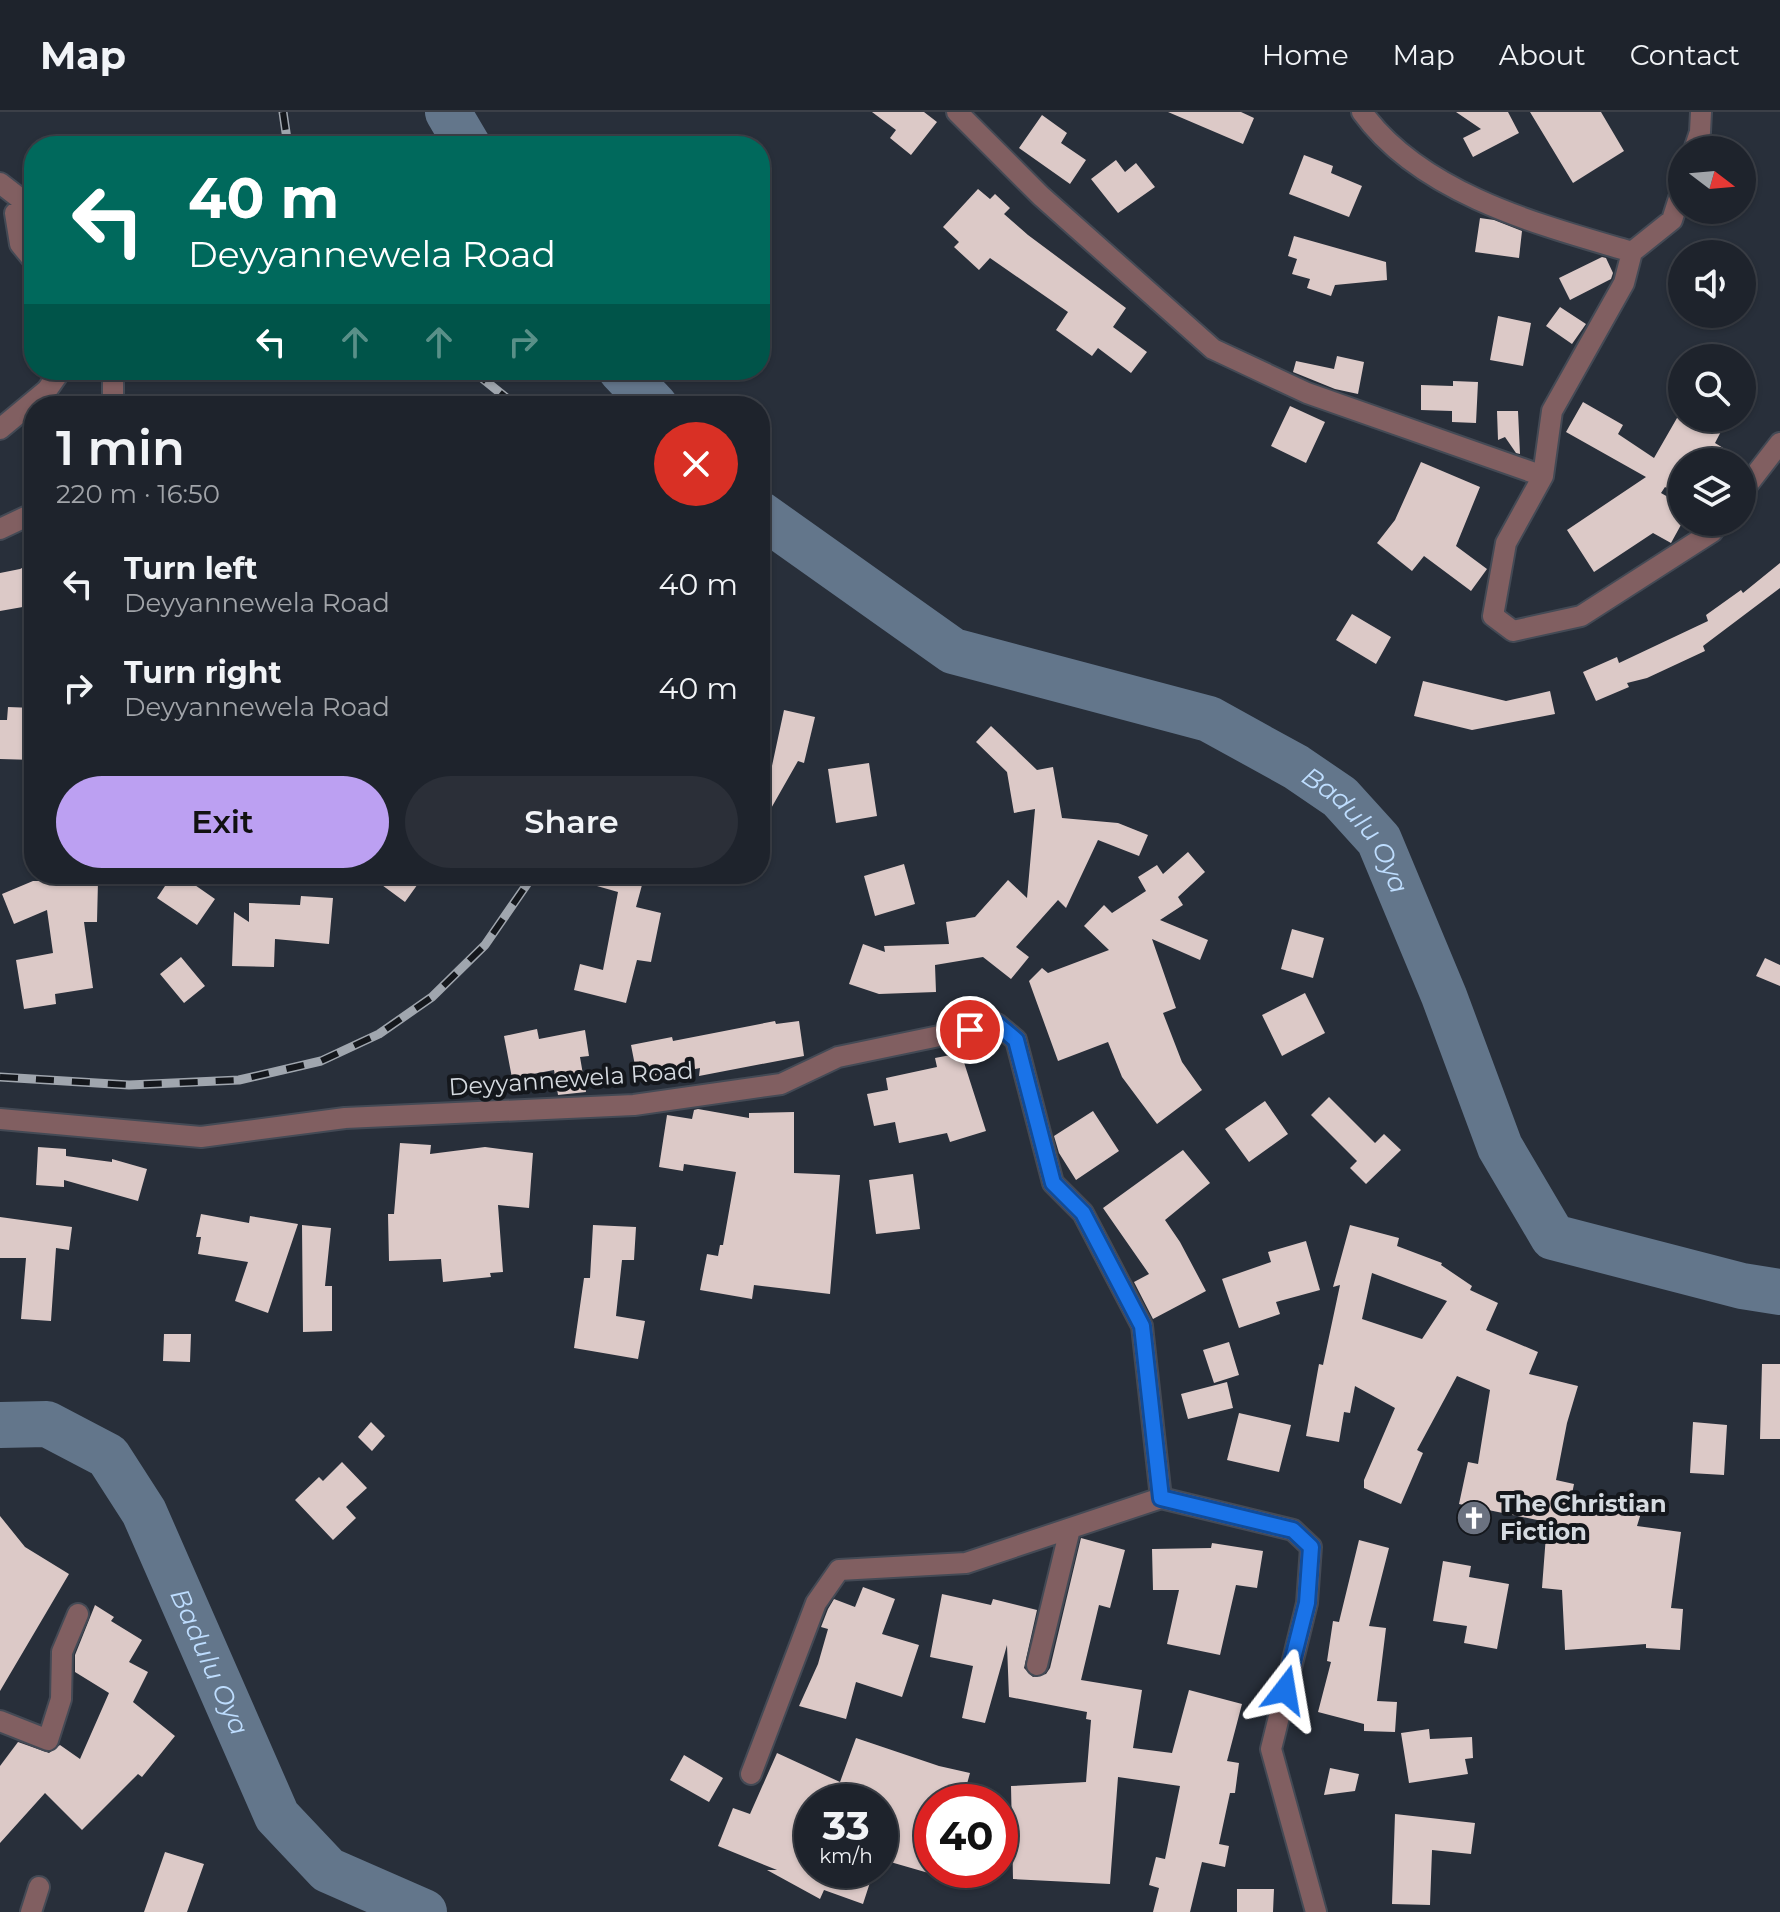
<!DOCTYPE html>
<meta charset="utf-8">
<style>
:root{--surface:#1e232c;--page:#2b2f38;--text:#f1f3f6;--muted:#a1a4a9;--line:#3c4048;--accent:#bca0f2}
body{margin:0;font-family:Montserrat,sans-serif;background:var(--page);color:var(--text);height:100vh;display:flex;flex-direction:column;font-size:30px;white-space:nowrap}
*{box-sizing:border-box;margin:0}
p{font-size:26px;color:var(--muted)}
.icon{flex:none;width:44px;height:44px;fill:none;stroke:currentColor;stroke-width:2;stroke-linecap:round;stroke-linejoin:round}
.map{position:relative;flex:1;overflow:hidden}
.details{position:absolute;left:24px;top:284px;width:746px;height:488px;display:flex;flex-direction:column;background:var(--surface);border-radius:32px;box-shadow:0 2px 6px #0004,0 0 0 2px var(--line)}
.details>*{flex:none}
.top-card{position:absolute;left:24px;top:24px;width:746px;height:244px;border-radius:32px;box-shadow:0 2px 6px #0004,0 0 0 2px var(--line);background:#00695c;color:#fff;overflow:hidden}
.needle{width:52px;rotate:106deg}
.controls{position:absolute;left:1668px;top:24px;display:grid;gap:16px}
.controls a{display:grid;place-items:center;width:88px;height:88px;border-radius:50%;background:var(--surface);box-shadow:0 2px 6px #0004,0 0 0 2px var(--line);font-size:40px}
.speed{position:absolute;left:794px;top:1672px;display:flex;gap:16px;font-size:40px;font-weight:700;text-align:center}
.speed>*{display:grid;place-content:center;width:104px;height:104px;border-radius:50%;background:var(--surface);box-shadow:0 2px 6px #0004,0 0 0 2px var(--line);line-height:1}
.speed small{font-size:20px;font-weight:400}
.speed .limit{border:12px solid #d22;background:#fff;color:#111}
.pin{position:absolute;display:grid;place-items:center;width:68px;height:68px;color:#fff;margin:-34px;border:4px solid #fff;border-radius:50%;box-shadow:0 2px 8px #0007}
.me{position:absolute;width:88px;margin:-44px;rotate:14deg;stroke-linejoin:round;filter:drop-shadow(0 0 6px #0008)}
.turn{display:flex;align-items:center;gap:28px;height:168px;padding:0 32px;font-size:36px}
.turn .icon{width:104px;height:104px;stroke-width:2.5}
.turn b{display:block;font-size:56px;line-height:68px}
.lanes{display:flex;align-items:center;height:76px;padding:0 32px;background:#0003;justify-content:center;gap:40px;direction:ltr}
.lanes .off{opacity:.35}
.round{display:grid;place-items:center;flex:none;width:84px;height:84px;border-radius:42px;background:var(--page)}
.summary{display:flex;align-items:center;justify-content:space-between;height:136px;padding:0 32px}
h1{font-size:48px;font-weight:600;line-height:60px}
.cta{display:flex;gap:16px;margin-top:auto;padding:16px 32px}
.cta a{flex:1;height:92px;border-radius:48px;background:var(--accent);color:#111;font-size:32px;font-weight:600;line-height:92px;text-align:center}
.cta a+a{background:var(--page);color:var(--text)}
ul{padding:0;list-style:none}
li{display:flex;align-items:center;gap:24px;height:104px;padding:0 32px}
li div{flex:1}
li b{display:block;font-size:30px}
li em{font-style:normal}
header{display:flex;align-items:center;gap:48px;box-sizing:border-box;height:112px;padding:0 40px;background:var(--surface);border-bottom:2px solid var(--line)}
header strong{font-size:38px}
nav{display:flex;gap:44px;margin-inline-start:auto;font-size:28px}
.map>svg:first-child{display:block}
</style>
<header>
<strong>Map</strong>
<nav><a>Home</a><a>Map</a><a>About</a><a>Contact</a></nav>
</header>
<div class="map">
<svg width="1780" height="1800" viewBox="0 0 1780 1800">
<rect width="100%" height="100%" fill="#282f3a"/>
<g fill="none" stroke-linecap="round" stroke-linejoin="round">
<!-- river -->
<g stroke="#63768b" stroke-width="46">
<path d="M 448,0 L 468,34"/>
<path d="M 621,258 L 655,294"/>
<path id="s1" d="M 760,402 L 953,539 L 1209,607 L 1296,655 L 1340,685 L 1379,728 L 1444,884 L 1500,1035 L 1553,1125 L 1742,1174 L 1780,1180"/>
<path id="s2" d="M 0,1313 L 47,1312 L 108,1344 L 144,1400 L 277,1704 L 328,1758 L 424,1800"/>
</g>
</g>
<!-- building -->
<path fill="#dcc9c7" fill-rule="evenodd" d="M 872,0 L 924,0 L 937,10 L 911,43 L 890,26 L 896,18 Z
M 1168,0 L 1241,0 L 1254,6 L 1243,32 Z
M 1456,0 L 1508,0 L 1519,21 L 1473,45 L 1463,26 L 1481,17 Z
M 1530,0 L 1601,0 L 1624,39 L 1573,71 Z
M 1042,3 L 1067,21 L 1061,31 L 1086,48 L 1070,72 L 1019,36 Z
M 1304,43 L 1333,54 L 1331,61 L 1362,74 L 1349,105 L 1289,82 Z
M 1116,48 L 1125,60 L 1136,51 L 1155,75 L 1118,101 L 1091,67 Z
M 978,77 L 990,87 L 995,82 L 1010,96 L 1004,102 L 1028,123 L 1126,196 L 1113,215 L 1147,240 L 1131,261 L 1098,236 L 1092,244 L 1056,218 L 1068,200 L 990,146 L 979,158 L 954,135 L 959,130 L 943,115 Z
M 1480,106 L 1494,108 L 1522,119 L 1519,146 L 1475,140 Z
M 1294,124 L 1386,150 L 1387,168 L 1335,173 L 1331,184 L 1307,176 L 1310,167 L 1292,162 L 1297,147 L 1288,144 Z
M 1602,145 L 1606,146 L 1613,161 L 1611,167 L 1570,188 L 1559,166 Z
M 1560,195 L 1586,212 L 1572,232 L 1546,214 Z
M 1498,204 L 1531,211 L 1523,254 L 1490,248 Z
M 1337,244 L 1364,250 L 1358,282 L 1335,277 L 1293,260 L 1296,249 L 1334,257 Z
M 1453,269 L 1478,270 L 1476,311 L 1452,310 L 1452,299 L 1421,298 L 1421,273 L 1453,274 Z
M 1583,290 L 1623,313 L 1618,322 L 1654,346 L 1677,306 L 1728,306 L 1715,331 L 1746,350 L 1682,350 L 1675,361 L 1682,366 L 1682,385 L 1665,375 L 1661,381 L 1682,393 L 1682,411 L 1671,431 L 1653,421 L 1594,460 L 1567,418 L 1646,365 L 1566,320 Z
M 1290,294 L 1325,310 L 1306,351 L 1271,334 Z
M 1497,299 L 1518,299 L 1520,342 L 1516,341 L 1505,325 L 1498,328 Z
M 1421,350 L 1480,375 L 1456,434 L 1487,457 L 1471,479 L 1424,444 L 1412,459 L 1377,431 L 1395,408 Z
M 34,450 L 34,493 L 0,499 L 0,461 L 20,457 Z
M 1780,451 L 1780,476 L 1703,534 L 1705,539 L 1647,566 L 1627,571 L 1629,575 L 1596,589 L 1583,560 L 1617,545 L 1619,551 L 1708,509 L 1706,503 L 1741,478 L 1743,481 Z
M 1352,502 L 1391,525 L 1376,552 L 1336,528 Z
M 1423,569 L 1506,589 L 1550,579 L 1555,602 L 1472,618 L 1414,604 Z
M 8,595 L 34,596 L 34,648 L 0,647 L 0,608 L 7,608 Z
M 784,598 L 815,605 L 804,651 L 798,649 L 765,707 L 761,705 Z
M 991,614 L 1037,658 L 1053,655 L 1062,706 L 1118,711 L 1148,723 L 1139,744 L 1098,728 L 1066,796 L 1058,788 L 1016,835 L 1029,845 L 1011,867 L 983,845 L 935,853 L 936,880 L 879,882 L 849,872 L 863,832 L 885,840 L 884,834 L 949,832 L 946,810 L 975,805 L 1008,768 L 1027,786 L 1035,697 L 1014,701 L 1007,660 L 976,630 Z
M 869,651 L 877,704 L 836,711 L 828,657 Z
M 1188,740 L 1205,760 L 1178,785 L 1183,793 L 1160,808 L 1208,828 L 1200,848 L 1152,827 L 1176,896 L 1163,901 L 1182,950 L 1202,978 L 1157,1012 L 1122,965 L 1108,930 L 1058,949 L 1029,869 L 1042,856 L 1048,861 L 1109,838 L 1084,814 L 1104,793 L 1112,801 L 1146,779 L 1138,765 L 1157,753 L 1163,762 Z
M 904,752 L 915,792 L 875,804 L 864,764 Z
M 173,762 L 179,762 L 215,787 L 197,813 L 157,786 Z
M 367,762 L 425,762 L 405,790 Z
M 577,762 L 645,762 L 636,795 L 661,801 L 651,850 L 637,848 L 626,891 L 574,878 L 580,852 L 603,858 L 618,780 L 576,768 Z
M 33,769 L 98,769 L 97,810 L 84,810 L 93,876 L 55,882 L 56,892 L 24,897 L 16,848 L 53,841 L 47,798 L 14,812 L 2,782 Z
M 301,784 L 333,786 L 329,832 L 275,827 L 274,855 L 232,854 L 234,800 L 249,810 L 249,791 L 300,793 Z
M 1292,817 L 1324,826 L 1313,866 L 1281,857 Z
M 181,845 L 205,874 L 184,891 L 160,862 Z
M 1765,846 L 1780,853 L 1780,874 L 1756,864 Z
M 1305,881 L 1325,921 L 1282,944 L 1262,903 Z
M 775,909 L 776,912 L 799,909 L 804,944 L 699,964 L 700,956 L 638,969 L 631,933 L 672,925 L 673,929 Z
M 537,917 L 539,927 L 585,918 L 589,944 L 580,945 L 586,980 L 558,983 L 554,958 L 512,966 L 504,924 Z
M 961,941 L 986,1019 L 950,1030 L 947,1021 L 899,1031 L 895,1010 L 874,1014 L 867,982 L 888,978 L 886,966 L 937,955 L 935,946 Z
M 1329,985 L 1375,1031 L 1384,1022 L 1401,1038 L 1366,1072 L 1350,1056 L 1357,1049 L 1311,1003 Z
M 1265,989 L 1288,1022 L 1249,1050 L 1225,1017 Z
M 698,997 L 749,1006 L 749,1001 L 794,1000 L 794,1061 L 840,1063 L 830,1182 L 754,1173 L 752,1187 L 700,1178 L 707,1142 L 718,1144 L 720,1133 L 723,1133 L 736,1060 L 684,1052 L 683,1059 L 659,1055 L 667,1003 L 692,1007 L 694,998 Z
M 1093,999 L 1119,1039 L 1076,1068 L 1059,1041 L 1054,1024 Z
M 400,1031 L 431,1033 L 430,1042 L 485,1035 L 533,1041 L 529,1096 L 498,1093 L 503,1160 L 490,1161 L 491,1165 L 443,1170 L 441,1147 L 389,1149 L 388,1102 L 394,1102 Z
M 38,1035 L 66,1037 L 66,1044 L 112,1050 L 112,1047 L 147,1057 L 138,1089 L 64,1068 L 64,1075 L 36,1073 Z
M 1183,1038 L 1210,1071 L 1165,1108 L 1180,1130 L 1206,1179 L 1153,1207 L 1134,1170 L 1149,1162 L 1103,1096 Z
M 913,1062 L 920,1117 L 876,1122 L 869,1068 Z
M 201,1102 L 249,1111 L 250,1104 L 298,1112 L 268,1201 L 235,1189 L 248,1150 L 198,1142 L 201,1125 L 196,1125 Z
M 0,1105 L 72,1115 L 69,1138 L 56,1136 L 51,1209 L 21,1207 L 26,1146 L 0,1146 Z
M 302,1113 L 331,1116 L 325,1174 L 332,1174 L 332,1219 L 303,1220 Z
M 593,1113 L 636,1115 L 634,1148 L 622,1148 L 616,1204 L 645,1209 L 638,1247 L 574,1236 L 584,1166 L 590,1166 Z
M 1350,1113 L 1399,1126 L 1397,1134 L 1442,1151 L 1441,1153 L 1472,1174 L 1470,1178 L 1498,1191 L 1486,1218 L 1538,1240 L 1529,1262 L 1578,1274 L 1567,1311 L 1556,1368 L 1574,1372 L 1570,1392 L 1641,1401 L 1637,1414 L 1681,1420 L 1671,1496 L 1683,1497 L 1680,1538 L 1646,1536 L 1646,1532 L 1565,1538 L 1562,1478 L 1542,1476 L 1547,1410 L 1459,1392 L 1468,1350 L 1478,1352 L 1490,1278 L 1457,1264 L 1417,1338 L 1423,1341 L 1401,1392 L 1364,1376 L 1364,1368 L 1395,1296 L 1355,1274 L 1350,1301 L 1344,1300 L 1339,1330 L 1306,1324 L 1319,1252 L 1323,1253 L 1340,1173 L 1333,1175 ZM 1372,1161 L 1447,1189 L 1422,1227 L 1362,1207 Z
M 1306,1129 L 1320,1178 L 1276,1190 L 1280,1202 L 1239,1216 L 1222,1167 L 1271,1150 L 1268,1140 Z
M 164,1222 L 191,1222 L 190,1250 L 163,1249 Z
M 1229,1230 L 1239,1263 L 1214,1271 L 1203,1238 Z
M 1762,1252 L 1780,1252 L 1780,1327 L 1760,1327 Z
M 1227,1270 L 1233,1296 L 1188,1307 L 1181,1282 Z
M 1239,1301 L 1291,1313 L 1279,1360 L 1227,1348 Z
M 371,1310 L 385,1324 L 372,1339 L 358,1325 Z
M 1693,1310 L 1727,1313 L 1724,1363 L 1690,1361 Z
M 342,1350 L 367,1376 L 346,1395 L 356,1406 L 333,1428 L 295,1388 L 319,1365 L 323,1369 Z
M 0,1404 L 25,1435 L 69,1462 L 0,1579 Z
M 1081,1426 L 1125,1438 L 1110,1496 L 1099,1493 L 1081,1568 L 1142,1578 L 1133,1636 L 1172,1641 L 1189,1578 L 1242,1592 L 1227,1649 L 1239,1651 L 1235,1681 L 1230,1681 L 1219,1732 L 1229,1734 L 1225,1755 L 1202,1750 L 1190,1800 L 1153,1800 L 1159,1776 L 1149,1773 L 1156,1745 L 1165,1747 L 1180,1674 L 1118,1665 L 1110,1772 L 1013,1767 L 1011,1674 L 1086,1670 L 1091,1608 L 1086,1607 L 1087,1600 L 1009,1585 L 1007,1533 L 985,1611 L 962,1606 L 973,1554 L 930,1545 L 942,1482 L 991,1493 L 993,1487 L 1037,1498 L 1024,1556 L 1033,1565 L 1046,1562 L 1050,1556 Z
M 1359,1428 L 1389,1436 L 1369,1514 L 1386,1516 L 1377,1589 L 1397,1590 L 1395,1620 L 1364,1619 L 1364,1612 L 1318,1600 L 1331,1550 L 1327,1549 L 1333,1509 L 1339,1510 Z
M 1212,1431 L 1263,1439 L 1257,1476 L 1236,1473 L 1220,1543 L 1167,1532 L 1179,1478 L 1153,1478 L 1152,1437 L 1211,1436 Z
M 1443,1449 L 1471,1454 L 1469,1465 L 1509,1472 L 1497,1537 L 1464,1531 L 1467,1514 L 1433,1509 Z
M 863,1475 L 895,1487 L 882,1522 L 919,1533 L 902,1585 L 856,1570 L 846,1607 L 799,1594 L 818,1552 L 828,1517 L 821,1515 L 828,1497 L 834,1487 L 855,1495 Z
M 95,1493 L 114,1505 L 111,1509 L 142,1528 L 129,1550 L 148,1560 L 133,1590 L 175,1624 L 142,1665 L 138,1662 L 82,1718 L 45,1681 L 0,1731 L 0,1654 L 18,1630 L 49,1641 L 60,1633 L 80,1647 L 109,1581 L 75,1560 L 75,1543 Z
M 1429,1617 L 1430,1627 L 1472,1625 L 1473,1646 L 1465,1647 L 1468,1662 L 1409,1671 L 1401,1621 Z
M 856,1626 L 939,1654 L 970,1661 L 962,1690 L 932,1690 L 932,1762 L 880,1747 L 880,1690 L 812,1690 L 812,1758 L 874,1758 L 863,1792 L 824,1778 L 820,1787 L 767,1758 L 777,1758 L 718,1734 L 733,1696 L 750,1702 L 777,1641 L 840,1670 Z
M 684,1643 L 723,1666 L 709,1690 L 670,1668 Z
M 1330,1656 L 1359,1662 L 1355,1679 L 1324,1683 Z
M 1395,1702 L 1475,1711 L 1471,1742 L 1432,1738 L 1430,1793 L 1392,1792 Z
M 165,1740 L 204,1752 L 187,1800 L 144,1800 Z
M 1237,1777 L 1274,1777 L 1273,1800 L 1237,1800 Z"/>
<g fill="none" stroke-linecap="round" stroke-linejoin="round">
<!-- minor casing -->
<g stroke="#444a55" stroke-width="24">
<path id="minor" d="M 957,0 L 1041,84 L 1213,237 L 1307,281 L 1543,364
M 1362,0 C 1421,82 1540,113 1632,140
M 1694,38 L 1700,20 L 1701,0
M 0,71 L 31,95
M 1682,77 L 1672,108 L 1632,140 L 1624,171 L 1552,299 L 1543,364 L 1506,431 L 1493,504 L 1513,519 L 1581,504 L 1712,420 L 1719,410
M 34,96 L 31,95 L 15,101 L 20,132 L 34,149
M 110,294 L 113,285 L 113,258
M 0,317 L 47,278 L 61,258
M 1742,380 L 1780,331
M 0,417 L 34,401
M 0,1007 L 201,1025 L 345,1006 L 634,993 L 781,972 L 838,945 L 997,912 L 1016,928 L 1053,1071 L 1083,1101 L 1142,1214 L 1161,1386 L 1293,1418 L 1311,1435 L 1307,1491 L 1271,1637 L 1316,1800
M 1037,1553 L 1070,1417
M 0,1609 L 48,1628 L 61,1587 L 62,1540 L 78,1502
M 751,1662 L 816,1491 L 839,1458 L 966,1451 L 1161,1386
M 31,1800 L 39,1775"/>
</g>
<!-- minor -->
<use href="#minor" stroke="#815f61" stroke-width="20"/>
<!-- rail casing -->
<g stroke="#a0a6ae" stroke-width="9">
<path id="rail" d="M 283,0 L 288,34
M 472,258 L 509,288 L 512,294
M 0,965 L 129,973 L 239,968 L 321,949 L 379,922 L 432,885 L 485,833 L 534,762"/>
</g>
<!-- rail -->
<use href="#rail" stroke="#14171c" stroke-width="6" stroke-dasharray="18" stroke-linecap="butt"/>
</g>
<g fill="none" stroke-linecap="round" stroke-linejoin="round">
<!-- route casing -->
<g stroke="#114b97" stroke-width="20">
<path id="route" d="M 970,918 L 997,912 L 1016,928 L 1053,1071 L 1083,1101 L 1142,1214 L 1161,1386 L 1293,1418 L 1311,1435 L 1307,1491 L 1285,1578"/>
</g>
<!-- route -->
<use href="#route" stroke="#1a73e8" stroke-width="14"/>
</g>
<!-- icons -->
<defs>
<g id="church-disc" transform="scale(1.8)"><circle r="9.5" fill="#6b7280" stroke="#14171c"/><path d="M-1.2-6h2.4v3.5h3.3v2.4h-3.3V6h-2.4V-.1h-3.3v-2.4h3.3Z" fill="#fff"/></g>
</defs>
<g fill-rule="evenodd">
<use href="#church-disc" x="1474" y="1406"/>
</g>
<g text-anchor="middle" stroke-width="8" stroke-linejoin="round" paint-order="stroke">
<!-- street labels -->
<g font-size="24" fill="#d5dae0" stroke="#14171c">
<text transform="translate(571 967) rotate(-4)" y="8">Deyyannewela Road</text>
</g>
<!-- poi labels -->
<g font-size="24" font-weight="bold" fill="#d5dae0" stroke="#14171c" text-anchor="start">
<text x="1500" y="1400">The Christian<tspan x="1500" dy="28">Fiction</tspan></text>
</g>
<!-- water labels -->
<g font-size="26" font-style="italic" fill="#beddfe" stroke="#14171c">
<text dy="9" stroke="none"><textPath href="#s1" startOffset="690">Badulu Oya</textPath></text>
<text dy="9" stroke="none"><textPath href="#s2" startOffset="346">Badulu Oya</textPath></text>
</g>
</g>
</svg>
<div class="controls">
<a><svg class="needle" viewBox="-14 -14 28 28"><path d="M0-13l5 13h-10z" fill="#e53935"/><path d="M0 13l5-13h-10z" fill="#a1a4a9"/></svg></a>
<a><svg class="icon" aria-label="sound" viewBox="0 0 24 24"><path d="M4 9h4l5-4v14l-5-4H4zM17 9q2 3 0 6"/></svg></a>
<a><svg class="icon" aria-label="search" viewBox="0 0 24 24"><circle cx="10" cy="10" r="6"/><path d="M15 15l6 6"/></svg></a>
<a><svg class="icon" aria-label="layers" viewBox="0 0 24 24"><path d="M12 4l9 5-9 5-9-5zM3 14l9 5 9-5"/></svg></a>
</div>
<div class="speed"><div>33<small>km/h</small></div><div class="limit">40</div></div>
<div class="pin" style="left:970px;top:918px;background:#d93025"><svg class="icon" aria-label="arrive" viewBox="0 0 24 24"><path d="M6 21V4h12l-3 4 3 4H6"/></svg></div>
<svg class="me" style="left:1285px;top:1578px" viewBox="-20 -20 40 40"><path d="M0-17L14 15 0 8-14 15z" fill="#1a73e8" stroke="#fff" stroke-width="4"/></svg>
<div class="top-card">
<div class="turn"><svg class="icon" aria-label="left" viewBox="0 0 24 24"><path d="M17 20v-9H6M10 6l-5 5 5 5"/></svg><div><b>40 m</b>Deyyannewela Road</div></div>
<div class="lanes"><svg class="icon" aria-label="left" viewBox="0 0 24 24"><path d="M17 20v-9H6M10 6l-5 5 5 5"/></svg><svg class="icon off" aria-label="ahead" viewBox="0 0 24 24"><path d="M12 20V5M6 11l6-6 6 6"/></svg><svg class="icon off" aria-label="ahead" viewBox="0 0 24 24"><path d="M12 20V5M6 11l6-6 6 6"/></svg><svg class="icon off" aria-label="right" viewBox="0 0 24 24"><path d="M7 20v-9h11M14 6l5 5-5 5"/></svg></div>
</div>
<section class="details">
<div class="summary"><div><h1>1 min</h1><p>220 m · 16:50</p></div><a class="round" style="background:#d93025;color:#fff"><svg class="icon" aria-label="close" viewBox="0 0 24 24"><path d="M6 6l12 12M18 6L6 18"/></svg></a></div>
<ul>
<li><svg class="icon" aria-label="left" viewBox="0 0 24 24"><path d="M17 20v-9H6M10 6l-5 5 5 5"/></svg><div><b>Turn left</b><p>Deyyannewela Road</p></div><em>40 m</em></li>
<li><svg class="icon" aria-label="right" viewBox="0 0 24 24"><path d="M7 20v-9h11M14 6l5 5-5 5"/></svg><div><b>Turn right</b><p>Deyyannewela Road</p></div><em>40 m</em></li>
</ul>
<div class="cta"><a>Exit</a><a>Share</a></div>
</section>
</div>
